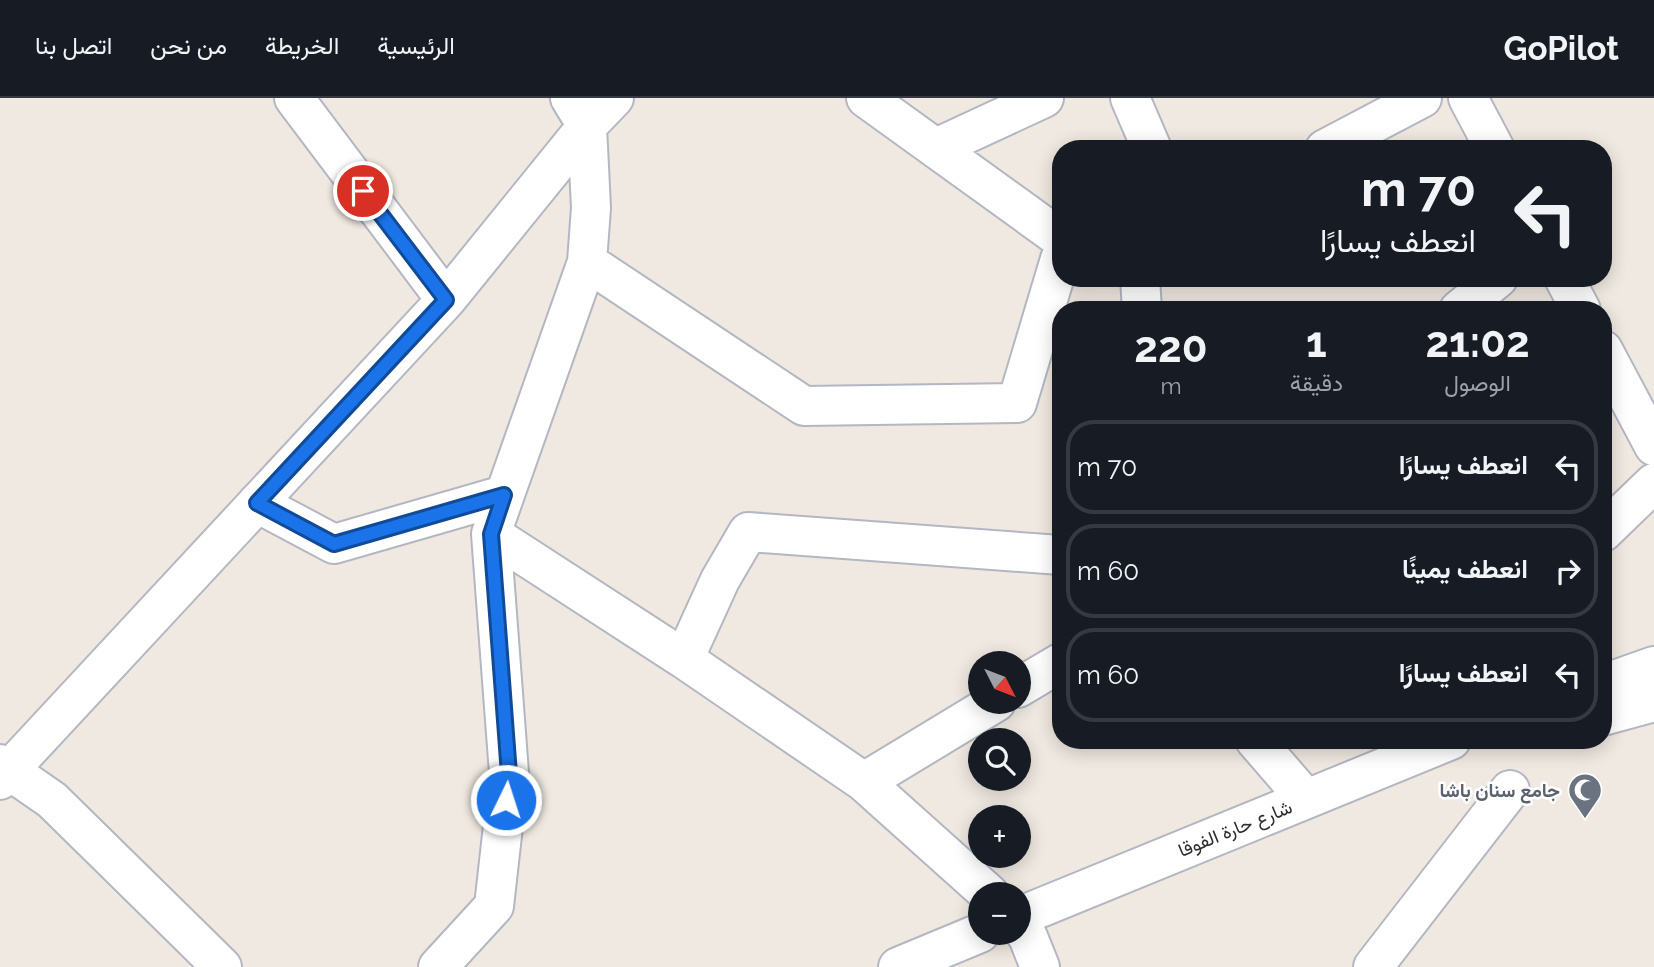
<!DOCTYPE html>
<html lang="ar">
<meta charset="utf-8">
<style>
:root{--surface:#171b24;--page:#20242c;--text:#f1f3f6;--muted:#9ea1a6;--line:#363941}
body{margin:0;font-family:Raleway,Vazirmatn,sans-serif;background:var(--page);color:var(--text);direction:rtl;height:100vh;display:flex;flex-direction:column;font-size:26px;white-space:nowrap}
*{box-sizing:border-box;margin:0}
p{font-size:23px;color:var(--muted)}
.icon{flex:none;width:38px;height:38px;fill:none;stroke:currentColor;stroke-width:2;stroke-linecap:round;stroke-linejoin:round}
.map{position:relative;flex:1;overflow:hidden;direction:ltr}
.details{position:absolute;left:1052px;top:203px;width:560px;height:448px;display:flex;flex-direction:column;background:var(--surface);border-radius:28px;box-shadow:0 4px 18px #0003;direction:rtl}
.details>*{flex:none}
.top-card{position:absolute;left:1052px;top:42px;width:560px;height:147px;border-radius:28px;box-shadow:0 4px 18px #0003;direction:rtl;background:#171b24;color:var(--text);overflow:hidden}
.needle{width:46px;rotate:132deg}
.buttons{position:absolute;left:968px;top:553px;display:grid;gap:14px}
.buttons a{display:grid;place-items:center;width:63px;height:63px;border-radius:50%;background:var(--surface);box-shadow:0 4px 18px #0003;font-size:35px}
.pin{position:absolute;display:grid;place-items:center;width:60px;height:60px;color:#fff;margin:-30px;border:4px solid #fff;border-radius:50%;box-shadow:0 2px 7px #0007}
.me{position:absolute;width:77px;margin:-38px;rotate:4deg;stroke-linejoin:round;filter:drop-shadow(0 0 5px #0008)}
.turn{display:flex;align-items:center;gap:24px;height:147px;padding:0 21px;font-size:32px}
.turn .icon{width:91px;height:91px;stroke-width:2.5}
.turn b{display:block;font-size:49px;line-height:60px}
.eta{display:flex;justify-content:space-evenly;align-items:center;height:119px;text-align:center}
.eta b{font-size:42px;font-weight:700;line-height:49px}
ul{padding:0;list-style:none}
li{display:flex;align-items:center;gap:21px;height:94px;margin:0 14px 10px;padding:0 7px;border:4px solid var(--line);border-radius:28px}
li div{flex:1}
li b{display:block;font-size:26px}
li em{font-style:normal}
header{display:flex;align-items:center;gap:42px;box-sizing:border-box;height:98px;padding:0 35px;background:var(--surface);border-bottom:2px solid var(--line)}
header strong{font-size:33px}
nav{display:flex;gap:38px;margin-inline-start:auto;font-size:24px}
.map>svg:first-child{display:block}
</style>
<header>
<strong>GoPilot</strong>
<nav><a>الرئيسية</a><a>الخريطة</a><a>من نحن</a><a>اتصل بنا</a></nav>
</header>
<div class="map">
<svg width="1654" height="869" viewBox="0 0 1654 869">
<rect width="100%" height="100%" fill="#efe9e1"/>
<g fill="none" stroke-linecap="round" stroke-linejoin="round">
<!-- minor casing -->
<g stroke="#b4b7c1" stroke-width="42">
<path id="minor" d="M 294,0 L 446,202
M 570,0 L 587,28 L 591,110 L 587,164 L 491,436 L 684,561 L 864,684 L 989,796
M 866,0 L 1060,140
M 1130,0 L 1152,51
M 1468,0 L 1495,51
M 936,50 L 1044,0
M 1325,51 L 1422,0
M 587,164 L 804,308 L 1017,305 L 1060,161
M 1140,180 L 1142,212
M 1564,180 L 1581,212
M 1459,212 L 1498,180
M 1603,252 L 1654,348
M 257,405 L 334,446 L 504,397
M 1603,434 L 1654,385
M 684,561 L 720,482 L 748,434 L 1060,457
M 1603,586 L 1654,568
M 1018,590 L 1060,565
M 1603,618 L 1654,604
M 1255,642 L 1306,701
M 0,666 L 52,702 L 222,869
M 0,682 L 446,202 L 587,28 L 614,0
M 864,684 L 996,604
M 1018,819 L 1451,642
M 1018,825 L 1028,839 L 1040,869
M 438,869 L 494,808 L 509,675 L 491,436
M 898,869 L 980,835
M 1373,869 L 1510,692"/>
</g>
<!-- minor -->
<use href="#minor" stroke="#fff" stroke-width="38"/>
</g>
<g fill="none" stroke-linecap="round" stroke-linejoin="round">
<!-- route casing -->
<g stroke="#114b97" stroke-width="18">
<path id="route" d="M 363,93 L 446,202 L 257,405 L 334,446 L 504,397 L 491,436 L 509,676 L 506,702"/>
</g>
<!-- route -->
<use href="#route" stroke="#1a73e8" stroke-width="12"/>
</g>
<!-- icons -->
<defs>
<g id="mosque-pin" transform="scale(1.75)"><path d="M0 17L-7.5 6A9.5 9.5 0 1 1 7.5 6Z" fill="#6b7280" stroke="#fff"/><path d="M3.5-4.9A6 6 0 1 0 3.5 4.9A5 5 0 1 1 3.5-4.9Z" fill="#fff"/></g>
</defs>
<g fill-rule="evenodd">
<use href="#mosque-pin" x="1585" y="692"/>
</g>
<g text-anchor="middle" stroke-width="5" stroke-linejoin="round" paint-order="stroke">
<!-- worship labels -->
<g font-size="19" font-weight="bold" fill="#5b616d" stroke="#fff" text-anchor="end">
<text x="1560" y="699">جامع سنان باشا</text>
</g>
<!-- street labels -->
<g font-size="19" fill="#2e2e2e" stroke="#fff">
<text transform="translate(1235 730) rotate(-22)" y="7">شارع حارة الفوقا</text>
</g>
</g>
</svg>
<div class="buttons">
<a><svg class="needle" viewBox="-14 -14 28 28"><path d="M0-13l5 13h-10z" fill="#e53935"/><path d="M0 13l5-13h-10z" fill="#9ea1a6"/></svg></a>
<a><svg class="icon" aria-label="search" viewBox="0 0 24 24"><circle cx="10" cy="10" r="6"/><path d="M15 15l6 6"/></svg></a>
<a>+</a>
<a>−</a>
</div>
<div class="pin" style="left:363px;top:93px;background:#d93025"><svg class="icon" aria-label="arrive" viewBox="0 0 24 24"><path d="M6 21V4h12l-3 4 3 4H6"/></svg></div>
<svg class="me" style="left:506px;top:702px" viewBox="-20 -20 40 40"><circle r="17" fill="#1a73e8" stroke="#fff" stroke-width="3"/><path d="M0-11L8 9 0 5-8 9z" fill="#fff"/></svg>
<div class="top-card">
<div class="turn"><svg class="icon" aria-label="left" viewBox="0 0 24 24"><path d="M17 20v-9H6M10 6l-5 5 5 5"/></svg><div><b>70 m</b>انعطف يسارًا</div></div>
</div>
<section class="details">
<div class="eta">
<div><b>21:02</b><p>الوصول</p></div>
<div><b>1</b><p>دقيقة</p></div>
<div><b>220</b><p>m</p></div>
</div>
<ul>
<li><svg class="icon" aria-label="left" viewBox="0 0 24 24"><path d="M17 20v-9H6M10 6l-5 5 5 5"/></svg><div><b>انعطف يسارًا</b></div><em>70 m</em></li>
<li><svg class="icon" aria-label="right" viewBox="0 0 24 24"><path d="M7 20v-9h11M14 6l5 5-5 5"/></svg><div><b>انعطف يمينًا</b></div><em>60 m</em></li>
<li><svg class="icon" aria-label="left" viewBox="0 0 24 24"><path d="M17 20v-9H6M10 6l-5 5 5 5"/></svg><div><b>انعطف يسارًا</b></div><em>60 m</em></li>
</ul>
</section>
</div>
